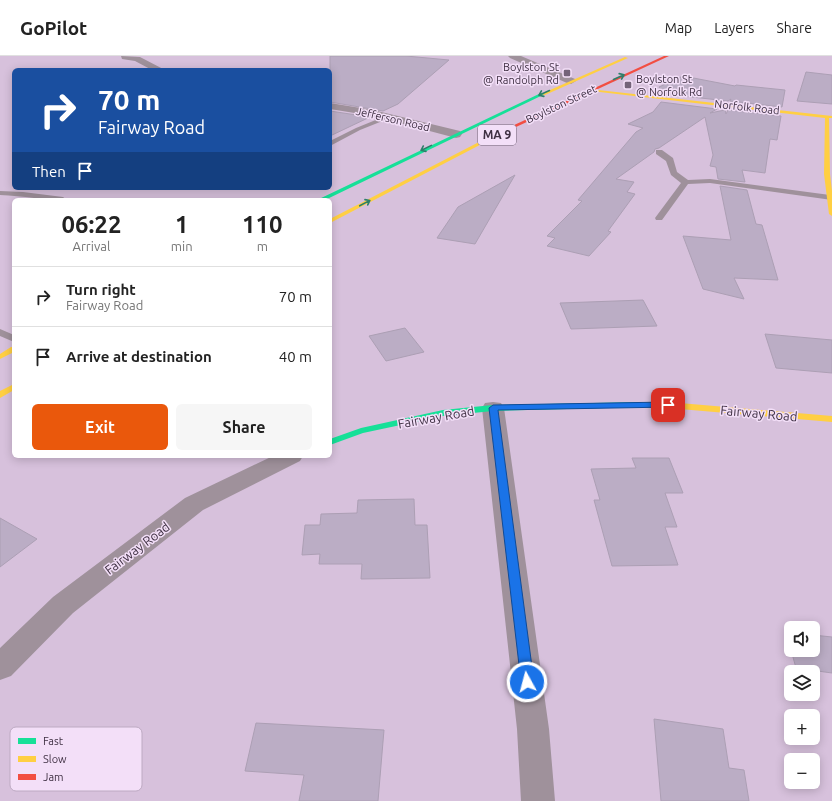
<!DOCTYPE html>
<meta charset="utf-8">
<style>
:root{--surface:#fff;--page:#f6f6f6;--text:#222;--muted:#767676;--line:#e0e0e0;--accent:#ea580c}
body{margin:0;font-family:Ubuntu,sans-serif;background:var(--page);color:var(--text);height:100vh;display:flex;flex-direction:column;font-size:15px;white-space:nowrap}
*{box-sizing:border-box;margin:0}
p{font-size:13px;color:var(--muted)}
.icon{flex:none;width:22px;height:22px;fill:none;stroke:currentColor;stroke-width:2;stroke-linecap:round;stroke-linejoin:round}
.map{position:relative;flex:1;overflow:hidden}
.details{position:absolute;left:12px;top:142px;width:320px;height:260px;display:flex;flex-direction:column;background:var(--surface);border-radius:6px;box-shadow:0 2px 10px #0003}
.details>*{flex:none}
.guide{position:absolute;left:12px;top:12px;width:320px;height:122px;border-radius:6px;box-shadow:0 2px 10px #0003;background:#1a4fa0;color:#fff;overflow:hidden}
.controls{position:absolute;left:784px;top:565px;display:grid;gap:8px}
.controls a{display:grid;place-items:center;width:36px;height:36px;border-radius:6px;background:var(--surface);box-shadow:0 2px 10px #0003;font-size:20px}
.pin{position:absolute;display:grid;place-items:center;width:34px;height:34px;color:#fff;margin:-17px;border-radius:8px;box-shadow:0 2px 6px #0006}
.me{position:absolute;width:44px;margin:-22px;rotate:353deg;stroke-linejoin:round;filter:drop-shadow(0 0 3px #0008)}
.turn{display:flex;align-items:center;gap:14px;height:84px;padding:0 20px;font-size:18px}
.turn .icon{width:52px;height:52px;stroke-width:2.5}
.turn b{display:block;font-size:28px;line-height:34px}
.then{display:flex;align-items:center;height:38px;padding:0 20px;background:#0003;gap:8px;font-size:15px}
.eta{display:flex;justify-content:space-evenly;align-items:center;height:68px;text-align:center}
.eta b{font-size:24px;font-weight:700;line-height:28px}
.cta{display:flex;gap:8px;margin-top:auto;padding:8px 20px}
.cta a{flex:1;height:46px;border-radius:6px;background:var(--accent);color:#fff;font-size:16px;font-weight:700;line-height:46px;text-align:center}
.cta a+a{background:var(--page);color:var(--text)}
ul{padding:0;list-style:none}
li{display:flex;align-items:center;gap:12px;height:60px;padding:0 20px;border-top:1px solid var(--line)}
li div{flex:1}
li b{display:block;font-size:15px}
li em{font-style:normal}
header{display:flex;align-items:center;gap:24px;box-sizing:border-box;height:56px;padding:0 20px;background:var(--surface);border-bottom:1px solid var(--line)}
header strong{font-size:19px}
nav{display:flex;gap:22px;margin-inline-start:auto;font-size:14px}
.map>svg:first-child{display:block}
</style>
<header>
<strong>GoPilot</strong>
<nav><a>Map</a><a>Layers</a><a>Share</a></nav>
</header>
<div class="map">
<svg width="832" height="745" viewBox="0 0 832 745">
<rect width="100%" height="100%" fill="#d7c1dc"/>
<!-- building -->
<path fill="#bbadc5" stroke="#ac9fb4" d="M 330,0 L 406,0 L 449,4 L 398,48 L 383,55 L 330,46 Z
M 806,16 L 832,19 L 832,48 L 797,45 Z
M 683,20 L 735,30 L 736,29 L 785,34 L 782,51 L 730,45 L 731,43 L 728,45 L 664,38 L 659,31 Z
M 661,46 L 717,53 L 710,57 L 725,54 L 726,58 L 728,54 L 781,60 L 777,84 L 770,83 L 765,117 L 742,114 L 745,126 L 718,123 L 716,111 L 710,110 L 713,99 L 705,61 L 659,92 L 655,93 L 654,96 L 616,123 L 634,126 L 627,136 L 635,138 L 608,175 L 611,176 L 589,200 L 547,190 L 555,182 L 547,180 L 582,145 L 578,144 L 636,76 L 643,72 L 628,68 L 653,56 Z
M 330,55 L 370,61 L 330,80 Z
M 515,119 L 475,188 L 437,182 L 458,151 Z
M 720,130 L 747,134 L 756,168 L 762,169 L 778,224 L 734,222 L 744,243 L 703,233 L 683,180 L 731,184 Z
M 643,244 L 657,270 L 571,273 L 560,247 Z
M 405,272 L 424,296 L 386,305 L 369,280 Z
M 765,278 L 832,284 L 832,317 L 776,312 Z
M 632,402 L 669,402 L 683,437 L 665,437 L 677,471 L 665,471 L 678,509 L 612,510 L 594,444 L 600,444 L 591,413 L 636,412 Z
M 414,443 L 415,469 L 427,469 L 430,522 L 361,523 L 362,508 L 319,508 L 320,498 L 302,499 L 305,469 L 320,469 L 321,458 L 357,457 L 358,444 Z
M 0,462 L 37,483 L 0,511 Z
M 813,579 L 832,581 L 832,617 L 796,612 L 791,594 L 813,594 Z
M 654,663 L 723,673 L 729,712 L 744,714 L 749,745 L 661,745 Z
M 256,667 L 384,674 L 378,745 L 299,745 L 304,719 L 245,715 Z"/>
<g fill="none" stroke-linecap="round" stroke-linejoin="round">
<!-- lane -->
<path fill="#9f919b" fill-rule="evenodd" d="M 388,59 L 391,61 L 390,62 L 360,74 L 330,90 L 330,85 L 356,72 Z
M 656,94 L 662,94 L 673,102 L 677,116 L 688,124 L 710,123 L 830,139 L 832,140 L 832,144 L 710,127 L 688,128 L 662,164 L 656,164 L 655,162 L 681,127 L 671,119 L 666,105 L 656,98 Z
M 0,135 L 23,136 L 63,141 L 67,144 C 45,144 23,140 0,139 Z
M 0,273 L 14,279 L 14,286 L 0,280 Z"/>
<!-- street -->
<path fill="#9f919b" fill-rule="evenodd" d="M 121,0 L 140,1 L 165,14 L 152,14 L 135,5 L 122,3 Z
M 508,0 L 521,0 L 575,23 L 576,25 L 571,28 L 567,27 L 510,2 Z
M 330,47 L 373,54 L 460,75 L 462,78 L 460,81 L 456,82 L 373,60 L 330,53 Z
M 493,346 L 501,347 L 504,352 L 549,673 L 555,745 L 521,745 L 517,673 L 482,352 L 485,347 Z
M 273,400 L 303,400 L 300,405 L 203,454 L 73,557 L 11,620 L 0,624 L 0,592 L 53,541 L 185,442 Z"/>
<!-- fast -->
<path fill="#16e098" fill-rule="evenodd" d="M 541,37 L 545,38 L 325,144 L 317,144 Z
M 642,346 L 646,349 L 645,351 L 493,355 L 443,360 L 363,377 L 330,389 L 330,383 L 361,372 L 443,354 L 493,349 Z"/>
<!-- slow -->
<path fill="#ffcf43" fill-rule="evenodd" d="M 625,1 L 628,2 L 545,39 L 541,38 Z
M 589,33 L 832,60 L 832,62 L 829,62 L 830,118 L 832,135 L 832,160 L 829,158 L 824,118 L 825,62 L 591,35 Z
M 512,69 L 516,70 L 330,167 L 330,163 Z
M 11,291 L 14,291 L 14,296 L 0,303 L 0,298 Z
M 14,328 L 14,334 L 0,342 L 0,335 Z
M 642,346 L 668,346 L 832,360 L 832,366 L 668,352 L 639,351 L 638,349 Z"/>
<!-- jam -->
<path fill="#f24e42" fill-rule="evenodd" d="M 664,0 L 669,0 L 516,71 L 512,70 Z"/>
</g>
<!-- one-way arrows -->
<defs><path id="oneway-shaft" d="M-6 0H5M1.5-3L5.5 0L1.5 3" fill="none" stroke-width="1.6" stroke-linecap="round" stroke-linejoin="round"/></defs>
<g stroke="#2d7f69">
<use href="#oneway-shaft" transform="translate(619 21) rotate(-24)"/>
<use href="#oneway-shaft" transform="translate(544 37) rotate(156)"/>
<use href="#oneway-shaft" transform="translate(426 92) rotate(154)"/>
<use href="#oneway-shaft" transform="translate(365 147) rotate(-28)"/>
</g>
<!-- route -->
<path fill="#1a73e8" stroke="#114b97" d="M 668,346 L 672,349 L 671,351 L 498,354 L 534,626 L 532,630 L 527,632 L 523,630 L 521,626 L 489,352 L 493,349 Z"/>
<!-- markers -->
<g fill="#746379" stroke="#f3dff8" stroke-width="1.5">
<rect x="563" y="13" width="8" height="8" rx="2"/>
<rect x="624" y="25" width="8" height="8" rx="2"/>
</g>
<g text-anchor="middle" stroke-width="3" stroke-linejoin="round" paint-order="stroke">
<!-- far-poi labels -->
<g font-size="11" fill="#3f3043" stroke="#f3dff8" text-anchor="end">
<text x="559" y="15">Boylston St<tspan x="559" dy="13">@ Randolph Rd</tspan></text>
<text x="636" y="27" text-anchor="start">Boylston St<tspan x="636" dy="13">@ Norfolk Rd</tspan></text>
</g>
<!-- far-street labels -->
<g font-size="11" fill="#3f3043" stroke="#f3dff8">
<text transform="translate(561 48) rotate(-25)" y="4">Boylston Street</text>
<text transform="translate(747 51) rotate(6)" y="4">Norfolk Road</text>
<text transform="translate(393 63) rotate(13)" y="4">Jefferson Road</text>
</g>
<!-- shield labels -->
<rect fill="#f3dff8" stroke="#756479" stroke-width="1" x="478" y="69" width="38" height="20" rx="3"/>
<g font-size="12" font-weight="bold" fill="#3f3043">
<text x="497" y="83">MA 9</text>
</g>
<!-- street labels -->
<g font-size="13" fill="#3f3043" stroke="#f3dff8">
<text transform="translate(759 357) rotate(5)" y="5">Fairway Road</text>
<text transform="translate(436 361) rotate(-10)" y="5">Fairway Road</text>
<text transform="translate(137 492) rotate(-37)" y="5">Fairway Road</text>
</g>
</g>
<!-- legend -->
<rect x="10" y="671" width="132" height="64" rx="6" fill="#f3dff8" stroke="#bdaac2" stroke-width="1"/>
<rect x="18" y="682" width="18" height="6" fill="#16e098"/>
<rect x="18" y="700" width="18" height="6" fill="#ffcf43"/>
<rect x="18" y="718" width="18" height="6" fill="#f24e42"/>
<g font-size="11" fill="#3f3043">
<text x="43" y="689">Fast</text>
<text x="43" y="707">Slow</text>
<text x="43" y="725">Jam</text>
</g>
</svg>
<div class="controls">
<a><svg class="icon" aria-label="sound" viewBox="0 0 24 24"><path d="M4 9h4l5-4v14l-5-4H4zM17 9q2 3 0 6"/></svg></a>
<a><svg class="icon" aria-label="layers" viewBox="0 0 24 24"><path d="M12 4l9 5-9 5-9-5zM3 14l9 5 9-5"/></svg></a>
<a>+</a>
<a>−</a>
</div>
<div class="pin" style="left:668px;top:349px;background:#d93025"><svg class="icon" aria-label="arrive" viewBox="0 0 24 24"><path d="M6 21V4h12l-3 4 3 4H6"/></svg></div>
<svg class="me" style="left:527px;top:626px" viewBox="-20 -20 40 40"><circle r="17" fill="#1a73e8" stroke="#fff" stroke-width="3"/><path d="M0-11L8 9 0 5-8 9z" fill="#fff"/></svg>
<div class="guide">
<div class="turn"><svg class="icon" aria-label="right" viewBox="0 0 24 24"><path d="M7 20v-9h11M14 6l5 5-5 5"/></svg><div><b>70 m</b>Fairway Road</div></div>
<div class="then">Then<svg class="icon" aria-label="arrive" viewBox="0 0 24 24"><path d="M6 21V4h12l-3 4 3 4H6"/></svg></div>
</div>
<section class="details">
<div class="eta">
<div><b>06:22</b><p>Arrival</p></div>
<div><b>1</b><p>min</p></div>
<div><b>110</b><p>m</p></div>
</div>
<ul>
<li><svg class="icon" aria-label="right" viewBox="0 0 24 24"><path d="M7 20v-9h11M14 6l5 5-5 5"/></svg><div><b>Turn right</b><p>Fairway Road</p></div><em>70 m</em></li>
<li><svg class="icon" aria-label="arrive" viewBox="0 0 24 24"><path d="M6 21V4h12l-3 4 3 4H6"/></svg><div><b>Arrive at destination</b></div><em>40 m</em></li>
</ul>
<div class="cta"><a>Exit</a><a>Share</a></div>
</section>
</div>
